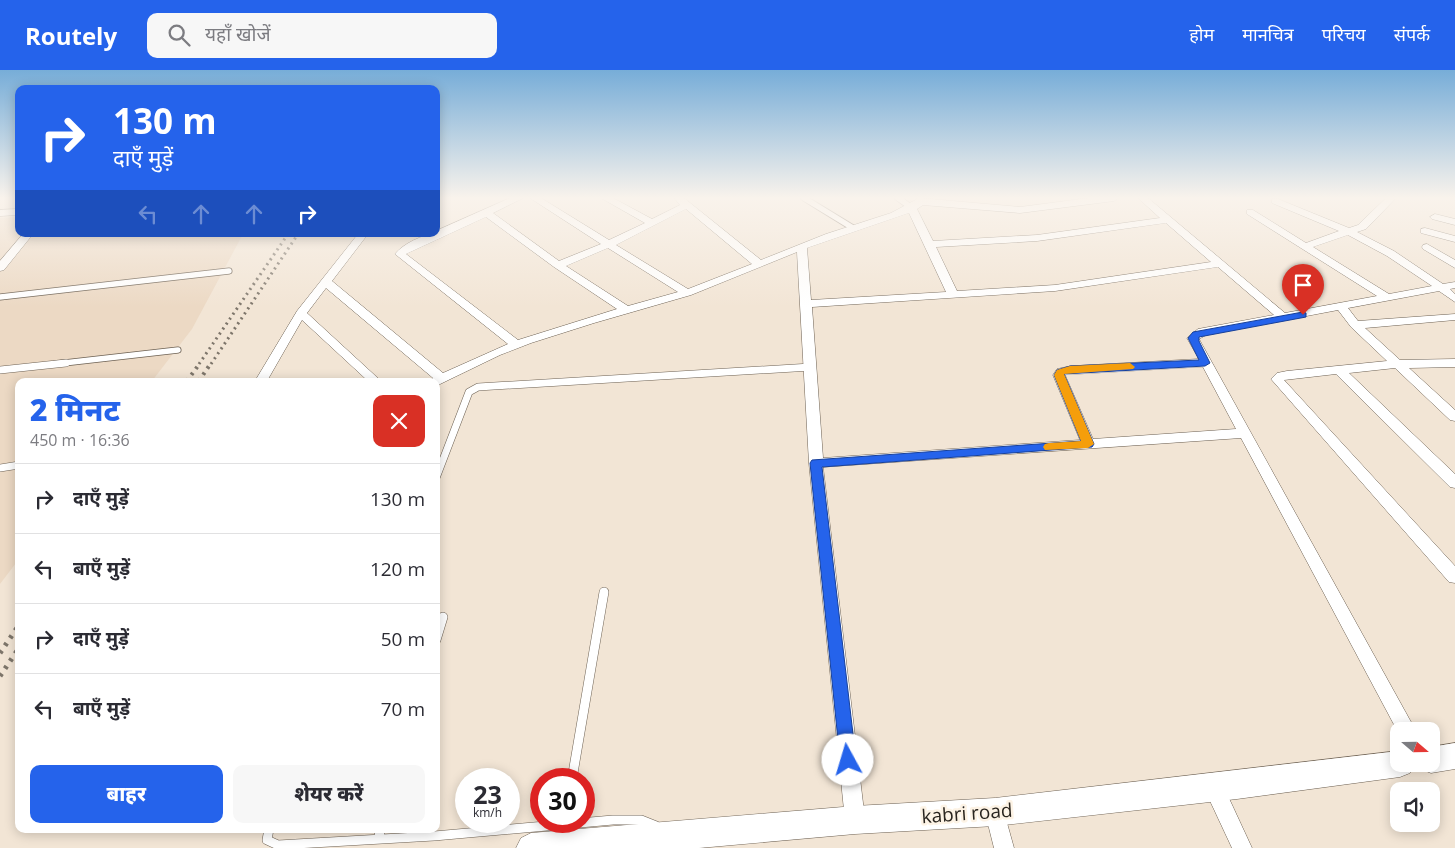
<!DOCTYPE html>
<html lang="hi">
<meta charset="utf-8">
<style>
:root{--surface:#fff;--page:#f7f7f7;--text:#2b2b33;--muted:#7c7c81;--line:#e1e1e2;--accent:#2563eb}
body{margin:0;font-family:"Open Sans","Noto Sans Devanagari",sans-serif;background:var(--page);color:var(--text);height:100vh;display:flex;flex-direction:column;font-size:19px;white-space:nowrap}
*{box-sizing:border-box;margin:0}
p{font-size:16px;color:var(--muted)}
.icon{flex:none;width:28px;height:28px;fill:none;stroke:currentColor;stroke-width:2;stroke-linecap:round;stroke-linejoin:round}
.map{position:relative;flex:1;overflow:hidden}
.panel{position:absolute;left:15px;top:308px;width:425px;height:455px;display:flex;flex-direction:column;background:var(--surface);border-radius:10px;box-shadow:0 2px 12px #0003}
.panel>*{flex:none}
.guide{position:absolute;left:15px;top:15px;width:425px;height:152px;border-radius:10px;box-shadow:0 2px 12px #0003;background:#2563eb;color:#fff;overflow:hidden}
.needle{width:32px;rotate:110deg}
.tools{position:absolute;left:1390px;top:652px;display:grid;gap:10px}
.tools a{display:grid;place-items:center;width:50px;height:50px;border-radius:10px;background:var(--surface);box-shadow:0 2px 12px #0003;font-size:25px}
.speed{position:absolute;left:455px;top:698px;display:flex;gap:10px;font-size:25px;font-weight:700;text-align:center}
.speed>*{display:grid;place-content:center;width:65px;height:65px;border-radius:50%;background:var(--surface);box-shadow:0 2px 12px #0003;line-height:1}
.speed small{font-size:12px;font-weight:400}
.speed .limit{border:8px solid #d22;background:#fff;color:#111}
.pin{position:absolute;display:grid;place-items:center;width:42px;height:42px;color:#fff;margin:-51px -21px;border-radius:50% 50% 50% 0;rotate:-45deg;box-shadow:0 0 5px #0007}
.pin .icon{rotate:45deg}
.me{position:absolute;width:55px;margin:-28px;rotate:354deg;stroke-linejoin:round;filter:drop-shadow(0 0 4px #0008)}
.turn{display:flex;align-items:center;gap:18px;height:105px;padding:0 15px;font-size:22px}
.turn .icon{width:65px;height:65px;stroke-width:2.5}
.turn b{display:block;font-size:35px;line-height:42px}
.lanes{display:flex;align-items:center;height:48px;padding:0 15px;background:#0003;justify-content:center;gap:25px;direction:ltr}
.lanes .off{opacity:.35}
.round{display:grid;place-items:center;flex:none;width:52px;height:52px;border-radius:10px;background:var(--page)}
.overview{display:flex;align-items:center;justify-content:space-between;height:85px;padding:0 15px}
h1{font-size:30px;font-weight:800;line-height:38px;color:var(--accent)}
.cta{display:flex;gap:10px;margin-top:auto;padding:10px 15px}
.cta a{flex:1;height:58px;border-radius:10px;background:var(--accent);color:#fff;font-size:20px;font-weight:800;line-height:58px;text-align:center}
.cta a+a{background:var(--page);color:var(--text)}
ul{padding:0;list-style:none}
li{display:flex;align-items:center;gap:15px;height:70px;padding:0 15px;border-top:1px solid var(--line)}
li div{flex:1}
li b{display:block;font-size:19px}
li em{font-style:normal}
header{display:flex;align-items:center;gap:30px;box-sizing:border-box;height:70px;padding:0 25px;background:var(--accent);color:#fff}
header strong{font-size:24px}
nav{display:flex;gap:28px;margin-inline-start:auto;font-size:18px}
.search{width:350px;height:45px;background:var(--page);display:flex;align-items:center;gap:12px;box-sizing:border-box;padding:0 18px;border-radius:10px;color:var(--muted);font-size:19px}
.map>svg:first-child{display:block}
</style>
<header>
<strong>Routely</strong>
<div class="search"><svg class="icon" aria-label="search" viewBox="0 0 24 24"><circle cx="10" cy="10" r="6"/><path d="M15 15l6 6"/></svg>यहाँ खोजें</div>
<nav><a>होम</a><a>मानचित्र</a><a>परिचय</a><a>संपर्क</a></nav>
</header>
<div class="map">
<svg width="1455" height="778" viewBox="0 0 1455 778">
<rect width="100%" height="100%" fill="#f2e5d5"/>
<!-- built -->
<path fill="#ecd9c4" d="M 19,147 L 19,164 L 243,164 L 192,259 L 152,311 L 19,311 L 19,489 L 0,514 L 0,148 Z"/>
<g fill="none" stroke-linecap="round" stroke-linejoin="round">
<!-- lane-far2 casing -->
<g stroke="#6d6153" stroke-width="7">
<path id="lane-far2" d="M 804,128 L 853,158
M 898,128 L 912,138
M 0,227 L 229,201
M 55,294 L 178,280"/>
</g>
<!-- lane-far1 casing -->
<g stroke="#6d6153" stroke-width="8">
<path id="lane-far1" d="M 0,300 L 66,293
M 0,398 L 19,395
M 436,408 L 469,322 L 478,317 L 811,297"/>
</g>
<!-- lane casing -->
<g stroke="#6d6153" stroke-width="10">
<path id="lane" d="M 436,570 L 443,547
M 572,709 L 604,522
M 269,759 L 267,770 L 278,775 L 434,766 L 613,750 L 641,750 L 656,756
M 378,769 L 381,759"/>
</g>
<!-- street casing -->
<g stroke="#6d6153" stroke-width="1">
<path id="street" d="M 510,128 L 523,128 L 493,143 L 559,191 L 601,174 L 530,128 L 541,128 L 609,170 L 645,153 L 601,128 L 613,128 L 652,149 L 680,135 L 674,128 L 684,128 L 761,190 L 826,164 L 891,143 L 919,128 L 1020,137 L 1089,128 L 1118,128 L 1114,131 L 1020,143 L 923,135 L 917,139 L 933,171 L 1037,165 L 1160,148 L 1138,128 L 1148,128 L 1285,243 L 1377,226 L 1247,144 L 1247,140 L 1253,140 L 1306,173 L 1339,161 L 1272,133 L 1272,129 L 1278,129 L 1349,158 L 1358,155 L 1386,128 L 1396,128 L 1366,159 L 1357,162 L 1394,181 L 1443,214 L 1455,212 L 1455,218 L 1450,219 L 1455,224 L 1455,232 L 1439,221 L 1348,238 L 1358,251 L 1455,244 L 1455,250 L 1365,258 L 1400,290 L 1455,289 L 1455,297 L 1409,298 L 1455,340 L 1455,351 L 1450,350 L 1395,298 L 1349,303 L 1455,404 L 1455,418 L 1450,417 L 1336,304 L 1284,310 L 1455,496 L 1455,513 L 1449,512 L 1271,309 L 1277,303 L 1287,301 L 1387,291 L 1351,257 L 1338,240 L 1206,265 L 1199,269 L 1416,661 L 1399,661 L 1399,664 L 1241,368 L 823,397 L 865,750 L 862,757 L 855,760 L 848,757 L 845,750 L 809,393 L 797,182 L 691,225 L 594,253 L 531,273 L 500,285 L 436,316 L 436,311 L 430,311 L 433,308 L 326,218 L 307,243 L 381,311 L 368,311 L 302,250 L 267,311 L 255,311 L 297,241 L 358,164 L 368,164 L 332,211 L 443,303 L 508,274 L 395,184 C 403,174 423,164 436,164 L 436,161 ZM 686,139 L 752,194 L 688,219 L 616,175 ZM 909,143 L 946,222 L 811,230 L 807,178 ZM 486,147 L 554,197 L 617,239 L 518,270 L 406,184 ZM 1166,153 L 1211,192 L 1055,215 L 957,221 L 936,177 L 1037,171 ZM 1348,165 L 1387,186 L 1432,216 L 1389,224 L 1313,177 ZM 608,178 L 678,222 L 628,236 L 566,196 ZM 1218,197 L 1274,245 L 1198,259 L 1187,268 L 1199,289 L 1071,296 L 1057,299 L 1053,305 L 1080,370 L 823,388 L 812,237 L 1055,221 ZM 1203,297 L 1236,359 L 1093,369 L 1065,305 Z
M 19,139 L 19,145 L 0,146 L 0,140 Z
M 1435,144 L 1455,149 L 1455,155 L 1432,149 L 1430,147 Z
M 1425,158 L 1455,166 L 1455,172 L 1421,163 L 1421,159 Z
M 23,164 L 33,164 L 4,200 L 0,201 L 0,191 Z
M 1427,174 L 1455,190 L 1455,198 L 1423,179 L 1422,177 L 1423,175 Z
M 1214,708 L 1221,711 L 1252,778 L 1232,778 L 1204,718 L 1207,711 Z
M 995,732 L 1002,735 L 1014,778 L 994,778 L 985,742 L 988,735 Z"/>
</g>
<!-- secondary casing -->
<g stroke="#6d6153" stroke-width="1">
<path id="secondary" d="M 1455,673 L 1455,699 L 1431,703 L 1421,699 L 1419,694 L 1431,694 L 1431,677 Z
M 1399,681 L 1399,694 L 1414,694 L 1410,703 L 1400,707 L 1237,729 L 995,756 L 855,764 L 699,778 L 516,778 L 521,768 L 531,763 L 855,736 L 995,728 Z"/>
</g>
<!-- lane-far2 -->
<use href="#lane-far2" stroke="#fff" stroke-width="5.5"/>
<!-- lane-far1 -->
<use href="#lane-far1" stroke="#fff" stroke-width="7"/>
<!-- lane -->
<use href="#lane" stroke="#fff" stroke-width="9"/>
<!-- street -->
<use href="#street" fill="#fff" fill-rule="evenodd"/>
<!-- secondary -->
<use href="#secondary" fill="#fff" fill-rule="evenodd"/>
<!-- rail-far2 -->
<path stroke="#7d756a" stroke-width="3" stroke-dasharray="2 4" stroke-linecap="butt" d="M 199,294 L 288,164
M 211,294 L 298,164"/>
<!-- rail-far1 -->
<path stroke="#7d756a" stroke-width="4" stroke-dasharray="2.5 5" stroke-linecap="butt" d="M 187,311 L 200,293
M 199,311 L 211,293"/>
<!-- rail -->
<path stroke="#7d756a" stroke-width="5" stroke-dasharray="3 6" stroke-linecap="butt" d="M 0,583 L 19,555
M 0,606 L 19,578"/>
</g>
<!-- sky -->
<linearGradient id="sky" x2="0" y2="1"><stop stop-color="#77add8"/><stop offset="0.54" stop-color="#f9f3ec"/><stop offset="1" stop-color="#f9f3ec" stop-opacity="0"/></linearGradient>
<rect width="1455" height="237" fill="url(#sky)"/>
<!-- route -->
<path fill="#2563eb" stroke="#184099" d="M 1303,242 L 1306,243 L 1306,247 L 1199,267 L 1199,271 L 1210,293 L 1205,296 L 1064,304 L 1094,374 L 1092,377 L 822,397 L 856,690 L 854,696 L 848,698 L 843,696 L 840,690 L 810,393 L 812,390 L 1081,371 L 1054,305 L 1057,300 L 1070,296 L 1199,290 L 1188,268 L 1193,262 Z"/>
<!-- slow -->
<path fill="#f59e0b" d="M 1130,293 L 1135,297 L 1133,299 L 1064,304 L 1094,374 L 1088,378 L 1045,380 L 1043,377 L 1045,374 L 1049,373 L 1081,371 L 1054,305 L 1057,300 L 1070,296 Z"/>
<g text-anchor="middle" stroke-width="5" stroke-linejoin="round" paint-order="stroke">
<!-- near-street labels -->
<g font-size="19" fill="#29241e" stroke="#fdf3e5">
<text transform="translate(967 743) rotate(-4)" y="7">kabri road</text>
</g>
</g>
</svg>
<div class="tools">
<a><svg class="needle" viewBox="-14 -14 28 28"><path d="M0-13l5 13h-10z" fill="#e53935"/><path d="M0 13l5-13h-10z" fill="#7c7c81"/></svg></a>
<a><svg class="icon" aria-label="sound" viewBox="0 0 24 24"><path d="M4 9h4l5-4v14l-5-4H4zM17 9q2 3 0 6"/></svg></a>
</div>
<div class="speed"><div>23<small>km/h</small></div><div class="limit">30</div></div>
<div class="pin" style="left:1303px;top:245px;background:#d93025"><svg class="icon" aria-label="arrive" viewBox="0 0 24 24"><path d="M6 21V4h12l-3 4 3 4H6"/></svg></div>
<svg class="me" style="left:848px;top:690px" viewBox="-20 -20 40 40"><circle r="19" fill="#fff"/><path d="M0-13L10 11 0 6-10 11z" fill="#2563eb"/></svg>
<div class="guide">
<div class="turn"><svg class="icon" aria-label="right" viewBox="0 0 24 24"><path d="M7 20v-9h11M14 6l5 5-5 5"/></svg><div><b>130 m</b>दाएँ मुड़ें</div></div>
<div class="lanes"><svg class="icon off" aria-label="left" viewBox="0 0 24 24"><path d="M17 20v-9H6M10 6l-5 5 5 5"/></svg><svg class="icon off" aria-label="ahead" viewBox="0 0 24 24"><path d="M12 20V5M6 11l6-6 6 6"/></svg><svg class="icon off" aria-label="ahead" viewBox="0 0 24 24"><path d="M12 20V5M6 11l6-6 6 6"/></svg><svg class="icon" aria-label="right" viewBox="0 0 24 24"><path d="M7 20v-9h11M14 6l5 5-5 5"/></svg></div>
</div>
<section class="panel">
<div class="overview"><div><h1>2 मिनट</h1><p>450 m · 16:36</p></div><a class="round" style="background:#d93025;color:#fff"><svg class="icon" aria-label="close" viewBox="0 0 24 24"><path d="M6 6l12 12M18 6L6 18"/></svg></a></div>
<ul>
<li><svg class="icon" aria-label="right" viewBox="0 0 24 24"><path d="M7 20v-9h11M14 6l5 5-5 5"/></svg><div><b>दाएँ मुड़ें</b></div><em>130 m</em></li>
<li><svg class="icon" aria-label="left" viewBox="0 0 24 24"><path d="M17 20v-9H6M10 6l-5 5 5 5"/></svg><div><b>बाएँ मुड़ें</b></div><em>120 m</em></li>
<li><svg class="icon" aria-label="right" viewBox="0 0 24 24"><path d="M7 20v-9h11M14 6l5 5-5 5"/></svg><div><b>दाएँ मुड़ें</b></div><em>50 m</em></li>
<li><svg class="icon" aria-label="left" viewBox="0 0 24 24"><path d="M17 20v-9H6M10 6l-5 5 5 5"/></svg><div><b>बाएँ मुड़ें</b></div><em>70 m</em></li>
</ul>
<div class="cta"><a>बाहर</a><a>शेयर करें</a></div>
</section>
</div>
